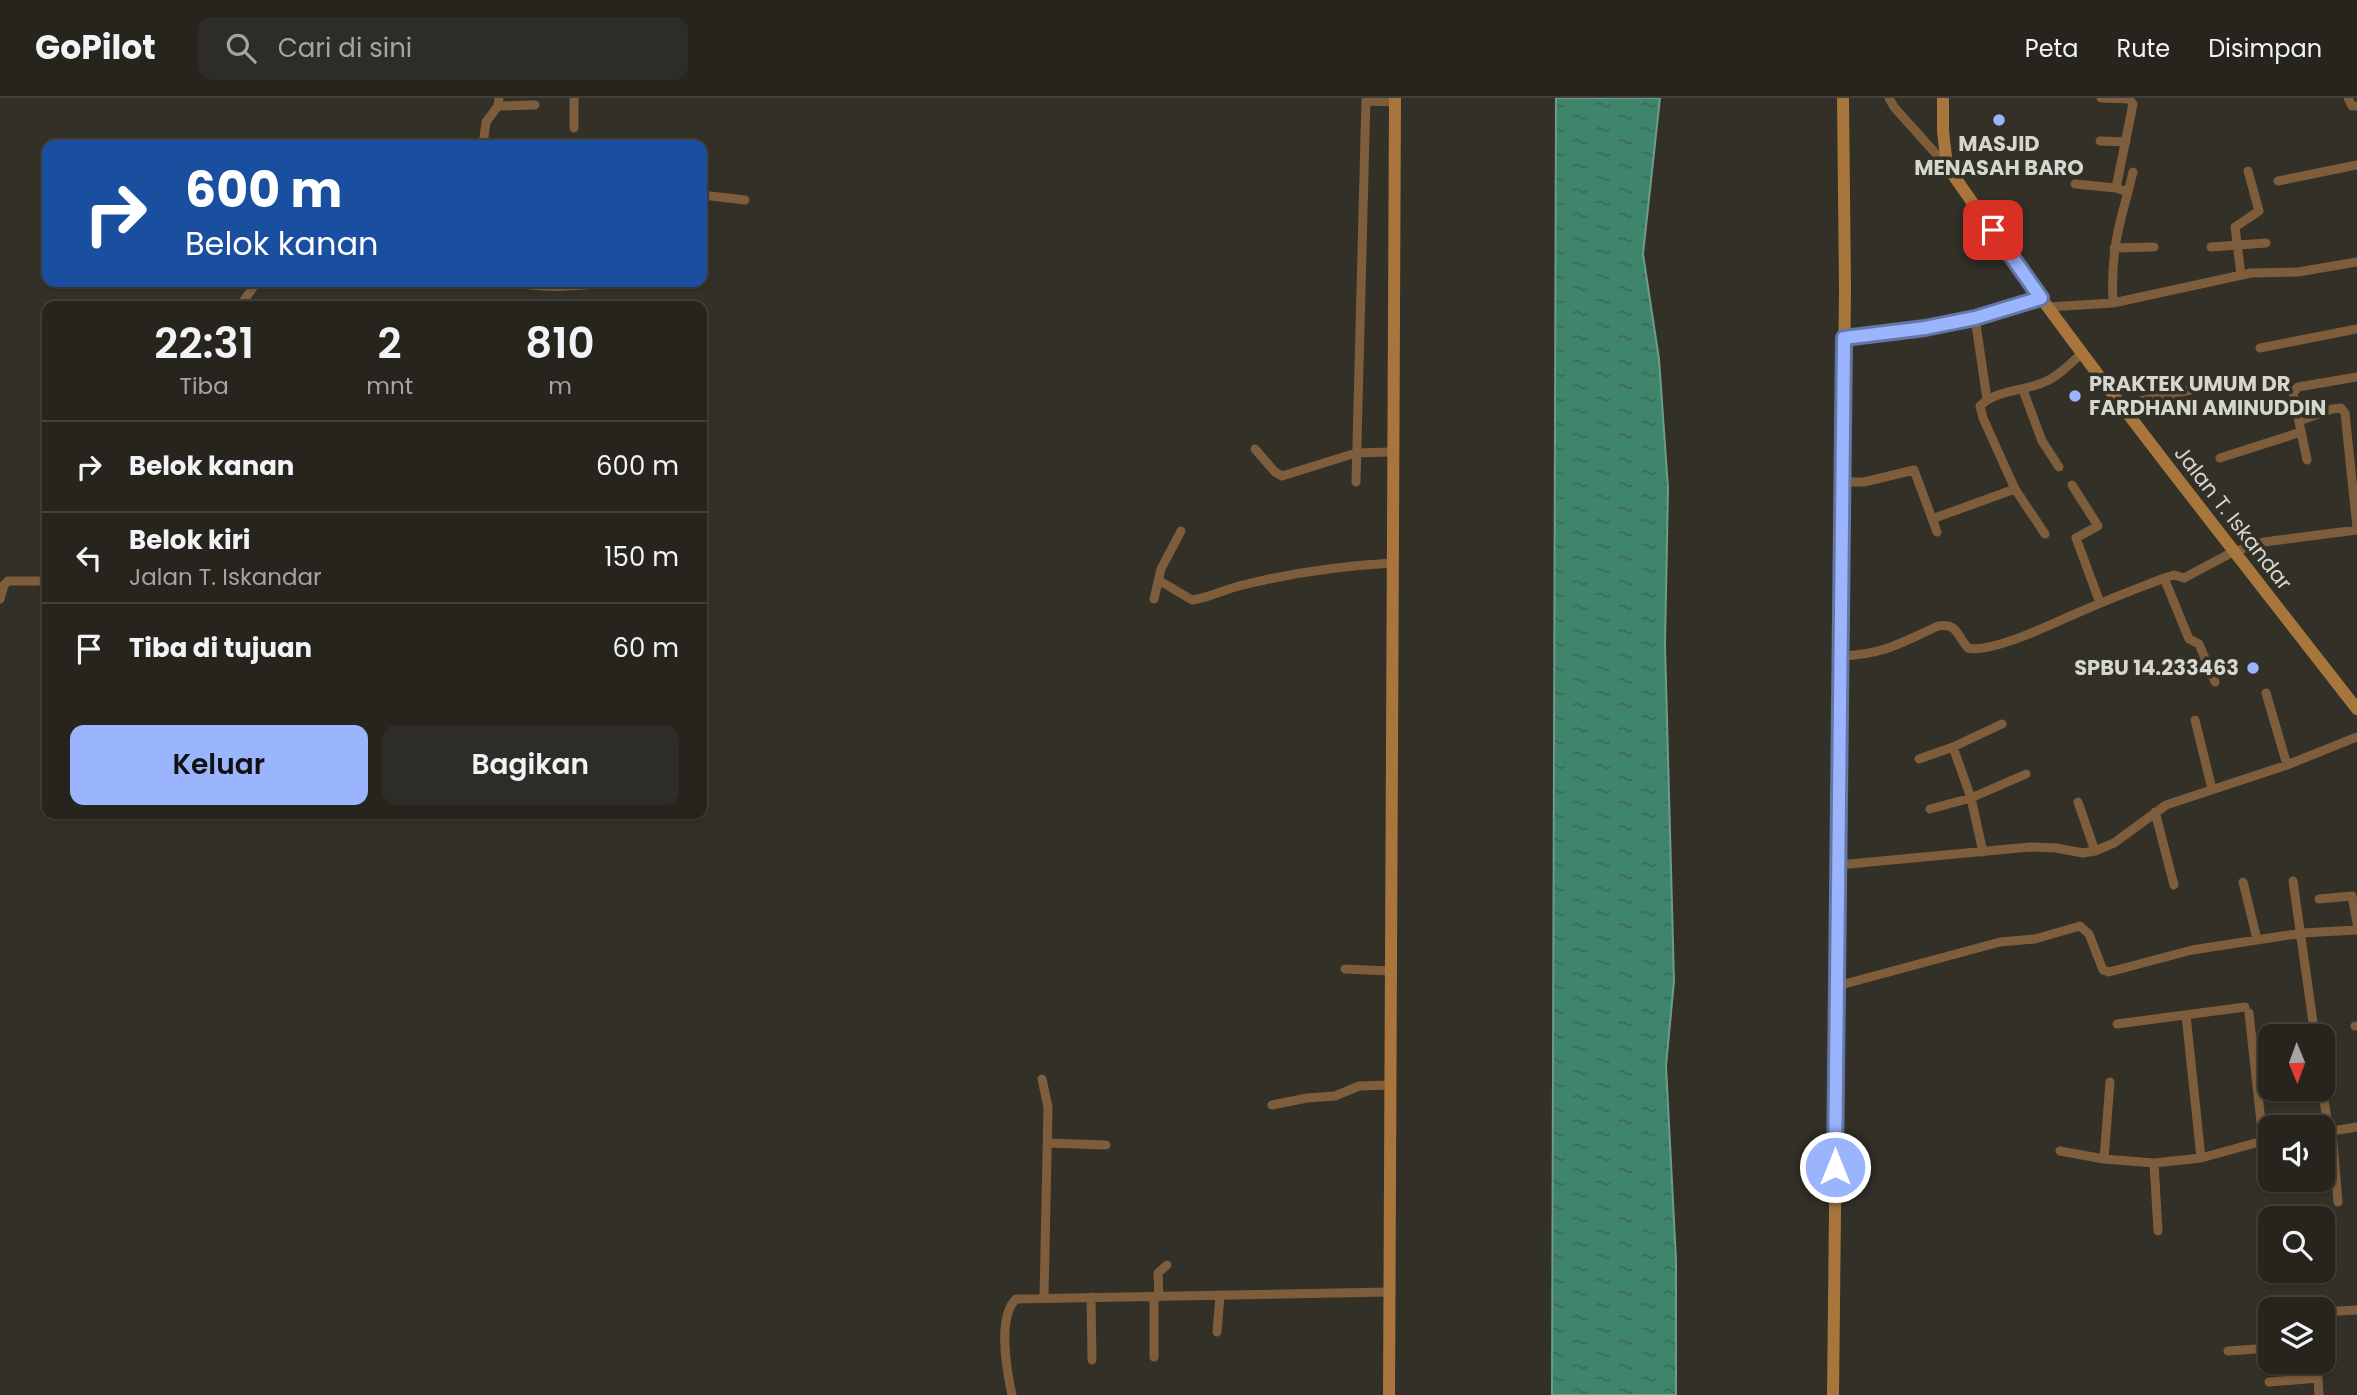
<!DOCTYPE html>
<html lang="id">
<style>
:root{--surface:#26241d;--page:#2e2c26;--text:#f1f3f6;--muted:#a4a4a4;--line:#42413b;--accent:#9ab5fd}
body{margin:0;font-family:Poppins,sans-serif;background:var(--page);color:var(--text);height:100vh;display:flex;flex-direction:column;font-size:26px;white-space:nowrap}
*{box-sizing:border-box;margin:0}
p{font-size:23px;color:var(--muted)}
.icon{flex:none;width:38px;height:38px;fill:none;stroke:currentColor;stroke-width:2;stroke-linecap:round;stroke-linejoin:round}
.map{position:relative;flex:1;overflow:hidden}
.details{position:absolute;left:42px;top:203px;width:665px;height:518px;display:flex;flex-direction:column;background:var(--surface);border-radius:14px;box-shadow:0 2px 5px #0004,0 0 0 2px var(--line)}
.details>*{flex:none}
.top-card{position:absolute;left:42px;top:42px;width:665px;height:147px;border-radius:14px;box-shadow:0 2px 5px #0004,0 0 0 2px var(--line);background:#1a4fa0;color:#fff;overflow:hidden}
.needle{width:46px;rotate:179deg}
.controls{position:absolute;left:2258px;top:926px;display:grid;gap:14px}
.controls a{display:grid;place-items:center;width:77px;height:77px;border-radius:14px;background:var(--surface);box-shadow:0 2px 5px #0004,0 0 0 2px var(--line);font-size:35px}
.pin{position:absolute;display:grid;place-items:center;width:60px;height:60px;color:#fff;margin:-30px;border-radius:14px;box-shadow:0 4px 10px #0006}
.me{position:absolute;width:77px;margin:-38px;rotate:0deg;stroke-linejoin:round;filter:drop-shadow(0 0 5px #0008)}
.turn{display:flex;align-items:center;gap:24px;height:147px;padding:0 28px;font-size:32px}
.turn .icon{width:91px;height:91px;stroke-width:2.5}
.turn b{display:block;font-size:49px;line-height:60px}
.eta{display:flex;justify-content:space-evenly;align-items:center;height:119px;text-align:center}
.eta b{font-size:42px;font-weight:600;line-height:49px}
.cta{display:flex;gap:14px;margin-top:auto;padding:14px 28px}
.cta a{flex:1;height:80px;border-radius:14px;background:var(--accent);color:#111;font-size:28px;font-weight:600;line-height:80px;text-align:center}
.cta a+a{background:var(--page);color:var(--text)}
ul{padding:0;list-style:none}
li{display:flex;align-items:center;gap:21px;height:91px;padding:0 28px;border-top:2px solid var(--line)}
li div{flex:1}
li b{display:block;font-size:26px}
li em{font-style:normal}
header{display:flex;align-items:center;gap:42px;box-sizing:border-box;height:98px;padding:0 35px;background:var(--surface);border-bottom:2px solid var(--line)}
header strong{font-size:33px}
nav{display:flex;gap:38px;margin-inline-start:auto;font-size:24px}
.search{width:490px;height:63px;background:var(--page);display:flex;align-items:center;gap:18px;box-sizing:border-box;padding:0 24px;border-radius:14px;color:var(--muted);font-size:26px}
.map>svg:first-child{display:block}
</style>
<header>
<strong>GoPilot</strong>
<div class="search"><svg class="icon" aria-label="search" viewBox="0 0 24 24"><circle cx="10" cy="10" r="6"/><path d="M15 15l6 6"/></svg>Cari di sini</div>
<nav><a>Peta</a><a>Rute</a><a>Disimpan</a></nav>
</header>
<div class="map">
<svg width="2357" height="1297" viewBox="0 0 2357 1297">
<defs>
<pattern id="water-ripples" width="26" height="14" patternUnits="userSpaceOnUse" patternTransform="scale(1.75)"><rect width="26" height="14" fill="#3e856c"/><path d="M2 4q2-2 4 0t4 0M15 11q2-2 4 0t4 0" fill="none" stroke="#3f695a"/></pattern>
</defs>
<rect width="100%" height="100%" fill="#323027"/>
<!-- water -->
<path fill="url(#water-ripples)" stroke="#6c9d8a" stroke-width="2" d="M 1556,0 L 1660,0 L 1643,156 L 1659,261 L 1668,390 L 1665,547 L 1674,883 L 1666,968 L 1676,1162 L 1676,1297 L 1552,1297 Z"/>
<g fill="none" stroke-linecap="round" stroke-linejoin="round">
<!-- street -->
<path stroke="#7d5d3c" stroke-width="9" d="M 574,0 L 574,30
M 1889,0 L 1894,9 L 1946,67
M 2101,0 L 2129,1 L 2133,6 L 2116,90 L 2128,94 C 2116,136 2111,161 2113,205
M 2348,0 L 2352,8 L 2357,8
M 1366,3 L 1395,4
M 498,8 L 535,7
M 2100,43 L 2126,44
M 483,47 L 486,24 L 498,8 L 499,0
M 2278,83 L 2357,67
M 2075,86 L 2116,90
M 2128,94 L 2133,74
M 702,97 L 745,102
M 2211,149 L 2266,145
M 2114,150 L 2154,149
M 2241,177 L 2235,129 L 2259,113 L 2248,73
M 514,184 C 550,193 583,186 619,185 C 636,185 653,186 670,186 L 673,184
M 240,208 L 257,184
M 2048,209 L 2113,205 L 2251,175 L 2298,174 L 2357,164
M 1975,220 L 1987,301
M 1844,240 L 1925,230 L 1975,220 L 2041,199
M 2260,250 L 2357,231
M 2023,292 L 2042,343 L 2059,369
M 2122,307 L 2227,284
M 2299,323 L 2332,311 L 2341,310 L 2345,315 L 2357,430
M 1255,351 L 1275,374 L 1282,378 L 1356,355 L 1392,354
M 2220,360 L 2301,334
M 2307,362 L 2293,295 L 2298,289 L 2357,279
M 1356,384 L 1366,0
M 1843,384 L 1864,384 L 1914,372 L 1937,434
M 2072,387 L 2098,428 L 2076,440 L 2100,505
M 2015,391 L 2045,436
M 1932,421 L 2015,391 L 1983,320 L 1980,308 C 1995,292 2023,293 2042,285 C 2058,279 2070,266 2082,255
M 2164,480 L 2189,541 L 2199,546 L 2215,584
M 1160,483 L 1192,502 C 1209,500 1223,492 1239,488 C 1290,475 1340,468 1392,465
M 0,501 L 4,487 L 8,483 L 47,483
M 1154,501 L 1161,471 L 1181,433
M 1842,558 C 1884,556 1901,545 1938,528 C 1958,525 1957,538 1968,550 C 1993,556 2057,523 2082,513 C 2109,501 2136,491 2164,480 L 2174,477 L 2184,480 L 2233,454 L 2264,444 L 2357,432
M 2266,595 L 2287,667
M 2195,622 L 2212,691
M 1953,649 L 1971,700 L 1983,754
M 1919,661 L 1953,649 L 2002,626
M 2078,704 L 2095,753
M 1930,711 L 1971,700 L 2026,676
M 2155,714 L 2174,787
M 1838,767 L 2030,749 L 2056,750 L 2083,755 L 2095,753 L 2114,745 L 2166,707 L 2287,667 L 2357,639
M 2293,783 L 2315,938
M 2243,784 L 2257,841
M 2319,801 L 2352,798 L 2357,825
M 1345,871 L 1390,873
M 1837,888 L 2000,844 L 2035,841 L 2080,828 L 2089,836 L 2101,867 L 2103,872 L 2109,874 L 2192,852 L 2302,835 L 2357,832
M 2249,915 L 2263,1042
M 2186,917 L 2201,1060
M 2117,926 L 2245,909
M 2355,928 L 2357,928
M 1042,981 L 1048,1009 L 1044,1200
M 2322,989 L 2327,1022 L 2332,1033 L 2357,1029
M 1272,1007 L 1307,1000 L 1335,998 L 1359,988 L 1390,987
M 2322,1034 L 2332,1033 L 2338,1104
M 1048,1045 L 1106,1047
M 2060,1053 L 2104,1061 L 2154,1065
M 2104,1061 L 2110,984
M 2158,1133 L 2154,1065 L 2201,1060 L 2270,1041
M 1091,1199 L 1092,1262
M 1154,1199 L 1154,1259
M 1159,1199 L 1158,1175 L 1167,1167
M 2322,1214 L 2357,1212
M 1217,1234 L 1220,1197
M 2228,1253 L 2270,1250
M 2291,1264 L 2292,1282
M 2317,1264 L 2319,1297
M 2269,1284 L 2318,1280
M 1012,1297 C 1007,1274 997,1219 1016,1201 L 1389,1194"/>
<!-- secondary -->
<path stroke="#a8763d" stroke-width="12" d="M 1943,0 L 1943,33 L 1947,68 C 2076,255 2218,432 2357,611
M 1389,1297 L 1395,0
M 1833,1297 L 1845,191 L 1843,0"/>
</g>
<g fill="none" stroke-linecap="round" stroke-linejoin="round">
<!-- route casing -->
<g stroke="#6476a4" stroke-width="18">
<path id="route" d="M 1835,1069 L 1844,240 L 1925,230 L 1975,220 L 2041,200 L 1993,132"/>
</g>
<!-- route -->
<use href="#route" stroke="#9ab5fd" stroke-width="12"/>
</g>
<!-- markers -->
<g fill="#9ab5fd" stroke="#323027" stroke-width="2.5">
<circle cx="1999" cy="22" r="7"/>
<circle cx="2075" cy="298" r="7"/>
<circle cx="2253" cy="570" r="7"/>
</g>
<g text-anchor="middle" stroke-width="7" stroke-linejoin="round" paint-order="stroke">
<!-- poi labels -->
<g font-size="21" font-weight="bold" fill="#d6d6d0" stroke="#323027">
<text x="1999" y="53">MASJID<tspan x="1999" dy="24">MENASAH BARO</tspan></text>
<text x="2089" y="293" text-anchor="start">PRAKTEK UMUM DR<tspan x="2089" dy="24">FARDHANI AMINUDDIN</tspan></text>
<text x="2239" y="577" text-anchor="end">SPBU 14.233463</text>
</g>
<!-- street labels -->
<g font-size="21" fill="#d6d6d0" stroke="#323027">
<text transform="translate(2233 420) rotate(52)" y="7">Jalan T. Iskandar</text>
</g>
</g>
</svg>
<div class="controls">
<a><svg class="needle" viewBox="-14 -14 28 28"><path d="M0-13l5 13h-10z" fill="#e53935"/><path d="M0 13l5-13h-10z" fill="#a4a4a4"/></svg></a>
<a><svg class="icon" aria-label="sound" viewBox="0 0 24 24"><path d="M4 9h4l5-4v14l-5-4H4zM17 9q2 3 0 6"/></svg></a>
<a><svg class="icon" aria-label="search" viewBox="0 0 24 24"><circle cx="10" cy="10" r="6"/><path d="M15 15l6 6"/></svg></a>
<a><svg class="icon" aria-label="layers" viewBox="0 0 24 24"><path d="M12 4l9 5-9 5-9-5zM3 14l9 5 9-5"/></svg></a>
</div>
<div class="pin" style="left:1993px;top:132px;background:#d93025"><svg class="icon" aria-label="arrive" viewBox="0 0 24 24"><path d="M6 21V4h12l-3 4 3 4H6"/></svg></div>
<svg class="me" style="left:1835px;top:1069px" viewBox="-20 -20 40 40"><circle r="17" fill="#9ab5fd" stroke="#fff" stroke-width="3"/><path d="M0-11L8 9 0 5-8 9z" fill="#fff"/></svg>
<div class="top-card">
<div class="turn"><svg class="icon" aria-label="right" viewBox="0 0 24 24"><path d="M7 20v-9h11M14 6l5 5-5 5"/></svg><div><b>600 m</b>Belok kanan</div></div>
</div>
<section class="details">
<div class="eta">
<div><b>22:31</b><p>Tiba</p></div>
<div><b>2</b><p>mnt</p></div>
<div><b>810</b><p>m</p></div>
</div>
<ul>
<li><svg class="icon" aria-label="right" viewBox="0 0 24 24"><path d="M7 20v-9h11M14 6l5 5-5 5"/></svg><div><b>Belok kanan</b></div><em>600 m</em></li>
<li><svg class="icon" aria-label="left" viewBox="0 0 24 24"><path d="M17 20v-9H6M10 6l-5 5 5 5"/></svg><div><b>Belok kiri</b><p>Jalan T. Iskandar</p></div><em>150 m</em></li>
<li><svg class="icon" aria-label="arrive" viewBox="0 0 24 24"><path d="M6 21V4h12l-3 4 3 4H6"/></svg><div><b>Tiba di tujuan</b></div><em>60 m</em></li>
</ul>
<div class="cta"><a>Keluar</a><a>Bagikan</a></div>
</section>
</div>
